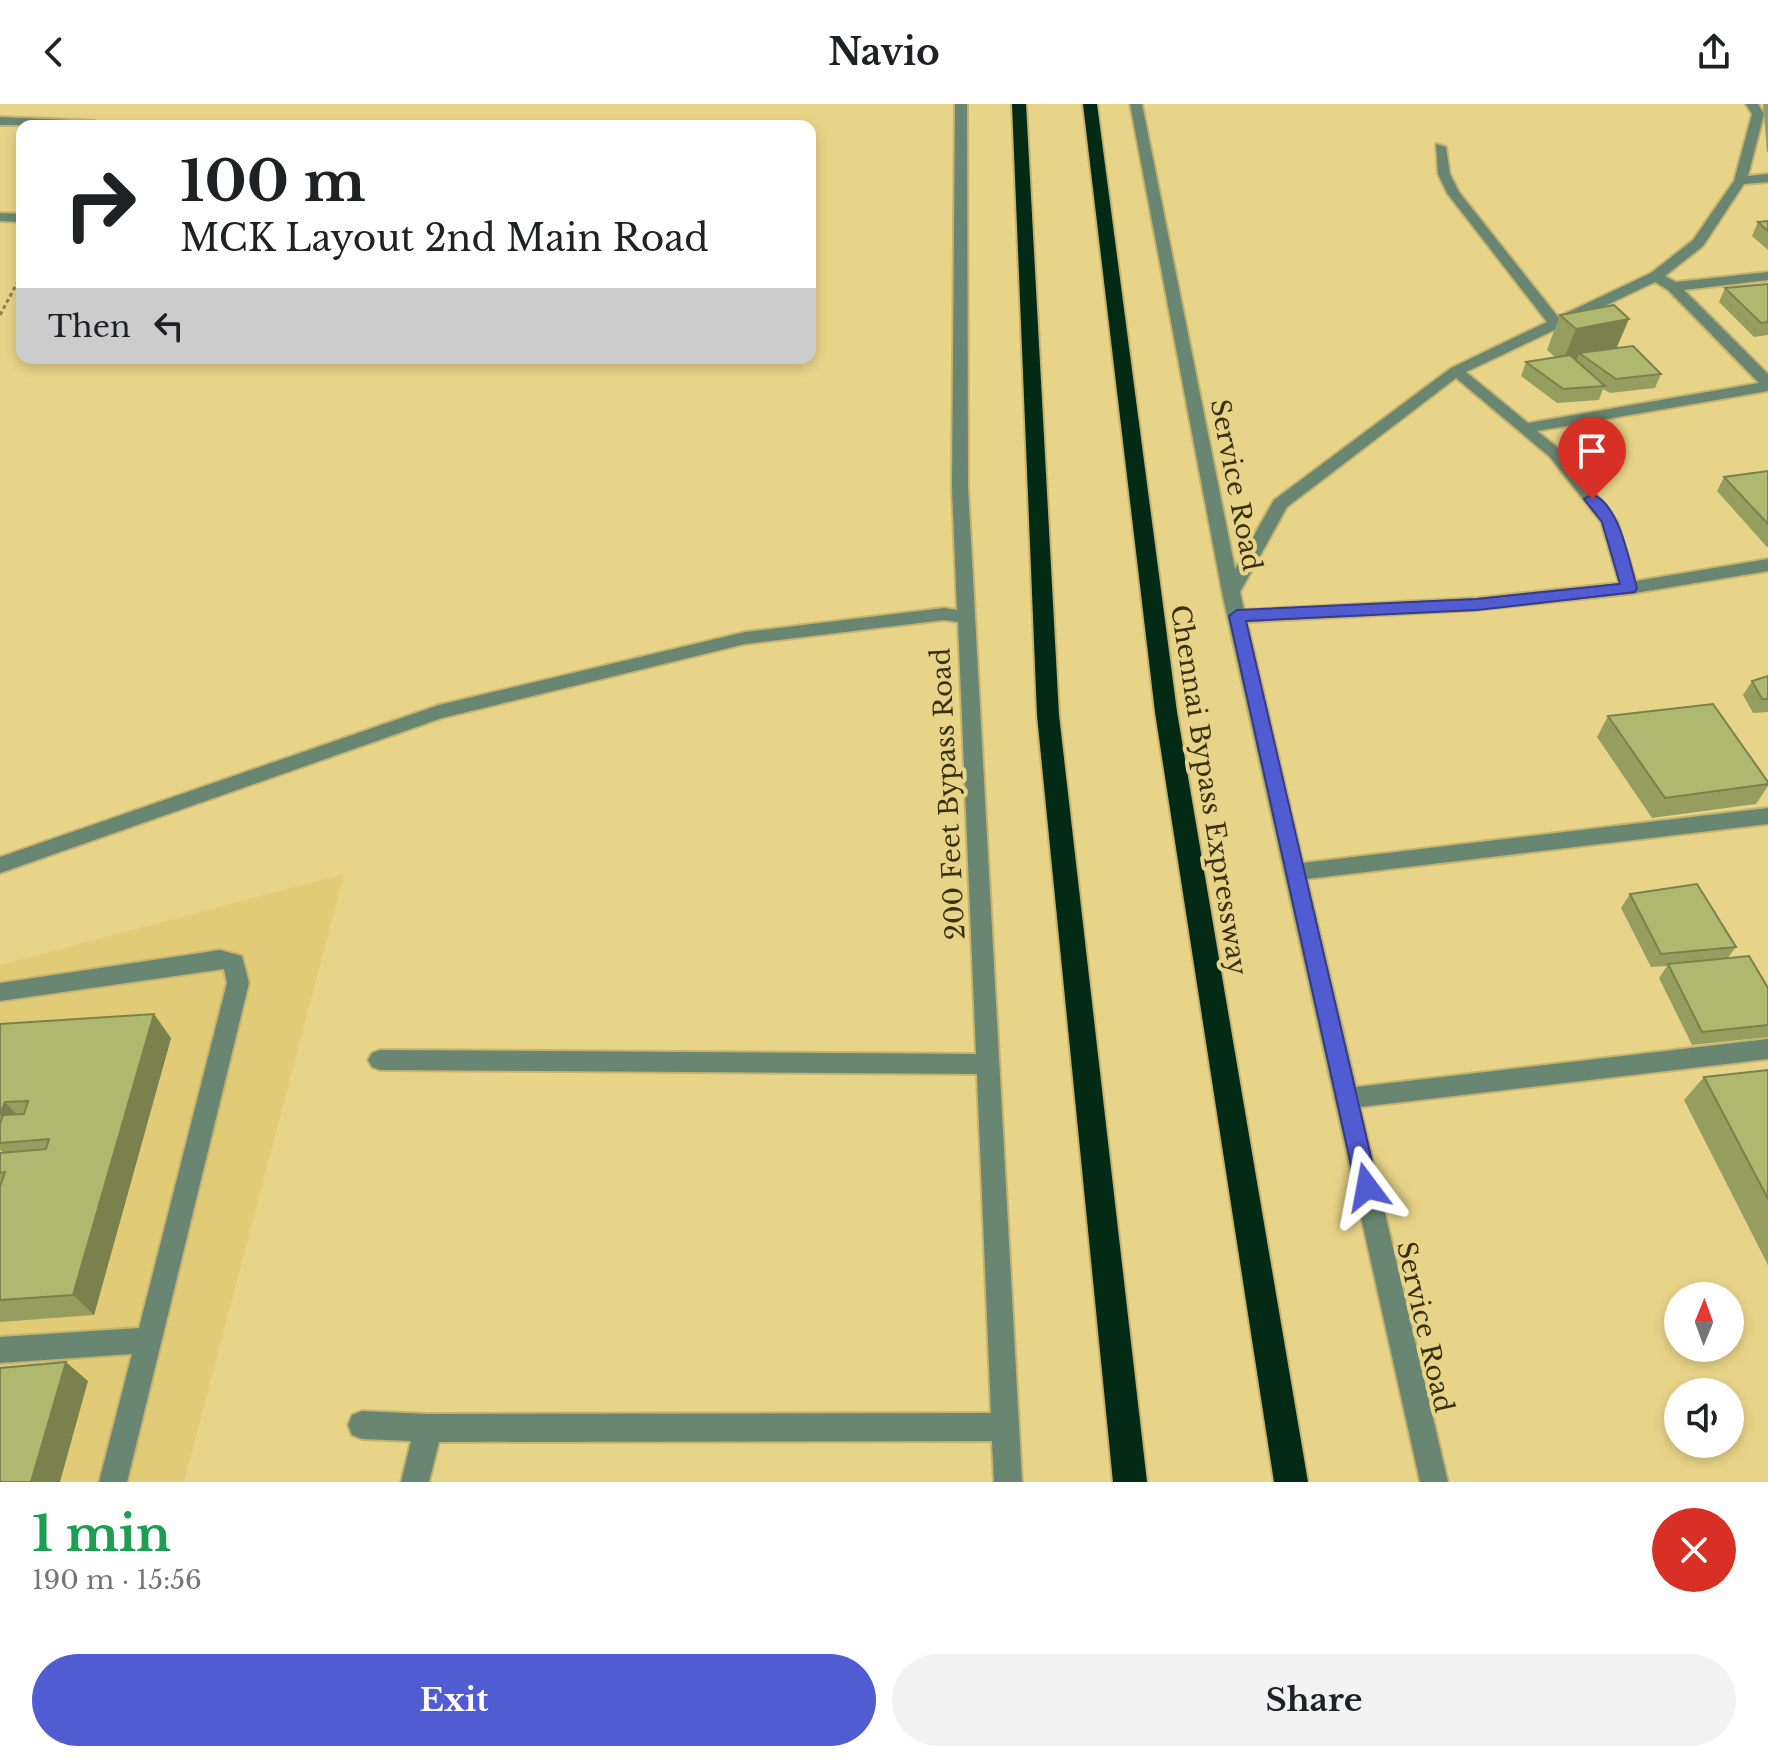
<!DOCTYPE html>
<meta charset="utf-8">
<style>
:root{--surface:#fff;--page:#f2f2f2;--text:#202124;--muted:#757577;--accent:#525cd2}
body{margin:0;font-family:"Libre Baskerville",serif;background:var(--page);color:var(--text);height:100vh;display:flex;flex-direction:column;font-size:30px;white-space:nowrap}
*{box-sizing:border-box;margin:0}
p{font-size:26px;color:var(--muted)}
.icon{flex:none;width:44px;height:44px;fill:none;stroke:currentColor;stroke-width:2;stroke-linecap:round;stroke-linejoin:round}
.map{position:relative;height:1378px;overflow:hidden}
.drawer{display:flex;flex-direction:column;background:var(--surface);flex:1}
.drawer>*{flex:none}
.banner{position:absolute;left:16px;top:16px;width:800px;height:244px;border-radius:16px;box-shadow:0 4px 12px #0003;background:#fff;color:var(--text);overflow:hidden}
.needle{width:52px;rotate:1deg}
.fabs{position:absolute;left:1664px;top:1178px;display:grid;gap:16px}
.fabs a{display:grid;place-items:center;width:80px;height:80px;border-radius:50%;background:var(--surface);box-shadow:0 4px 12px #0003;font-size:40px}
.pin{position:absolute;display:grid;place-items:center;width:68px;height:68px;color:#fff;margin:-82px -34px;border-radius:50% 50% 50% 0;rotate:-45deg;box-shadow:0 0 8px #0007}
.pin .icon{rotate:45deg}
.me{position:absolute;width:88px;margin:-44px;rotate:347deg;stroke-linejoin:round;filter:drop-shadow(0 0 6px #0008)}
.turn{display:flex;align-items:center;gap:28px;height:168px;padding:0 32px;font-size:36px}
.turn .icon{width:104px;height:104px;stroke-width:2.5}
.turn b{display:block;font-size:56px;line-height:68px}
.then{display:flex;align-items:center;height:76px;padding:0 32px;background:#0003;gap:16px;font-size:30px}
.round{display:grid;place-items:center;flex:none;width:84px;height:84px;border-radius:42px;background:var(--page)}
.summary{display:flex;align-items:center;justify-content:space-between;height:136px;padding:0 32px}
h1{font-size:48px;font-weight:700;line-height:60px;color:#1e9e55}
.button{display:flex;gap:16px;margin-top:auto;padding:16px 32px}
.button a{flex:1;height:92px;border-radius:48px;background:var(--accent);color:#fff;font-size:32px;font-weight:700;line-height:92px;text-align:center}
.button a+a{background:var(--page);color:var(--text)}
header{display:flex;justify-content:space-between;align-items:center;height:104px;padding:0 32px;background:var(--surface);font-size:36px;font-weight:700}
.map>svg:first-child{display:block}
</style>
<header><svg class="icon" aria-label="back" viewBox="0 0 24 24"><path d="M15 5l-7 7 7 7"/></svg>Navio<svg class="icon" aria-label="share" viewBox="0 0 24 24"><path d="M12 15V3M7 8l5-5 5 5M5 13v7h14v-7"/></svg></header>
<div class="map">
<svg width="1768" height="1378" viewBox="0 0 1768 1378">
<rect width="100%" height="100%" fill="#e8d488"/>
<!-- built -->
<path fill="#e2cb77" d="M 344,770 L 184,1378 L 0,1378 L 0,861 Z"/>
<g fill="none" stroke-linecap="round" stroke-linejoin="round">
<!-- minor casing -->
<g stroke="#c5b370" stroke-width="4">
<path id="minor" d="M 955,0 L 967,0 L 968,383 L 1022,1378 L 994,1378 L 992,1337 L 439,1338 L 429,1378 L 401,1378 L 411,1337 L 362,1335 L 352,1331 L 348,1321 L 352,1311 L 362,1307 L 428,1310 L 991,1309 L 977,970 L 380,966 L 372,963 L 368,956 L 372,949 L 380,946 L 976,950 L 958,518 L 944,516 L 745,540 L 442,614 L 0,769 L 0,753 L 439,601 L 745,528 L 944,504 L 957,506 L 952,383 Z
M 1130,0 L 1142,0 L 1235,465 L 1274,396 L 1451,264 L 1547,218 L 1447,89 L 1438,70 L 1436,40 L 1446,43 L 1450,70 L 1459,88 L 1558,213 L 1651,169 L 1693,136 L 1734,77 L 1752,10 L 1746,0 L 1758,0 L 1764,10 L 1748,72 L 1768,70 L 1768,78 L 1744,80 L 1703,142 L 1665,172 L 1676,178 L 1768,168 L 1768,176 L 1684,186 L 1768,270 L 1768,287 L 1537,327 L 1562,347 L 1617,417 L 1636,477 L 1768,455 L 1768,467 L 1629,490 L 1477,506 L 1247,518 L 1303,759 L 1768,704 L 1768,720 L 1307,775 L 1356,983 L 1768,935 L 1768,955 L 1360,1003 L 1448,1378 L 1420,1378 L 1222,488 ZM 1655,178 L 1668,186 L 1759,279 L 1528,319 L 1466,268 ZM 1456,274 L 1550,353 L 1601,418 L 1619,479 L 1477,494 L 1244,506 L 1240,488 L 1287,403 Z
M 0,13 L 94,17 L 100,21 L 0,21 Z
M 0,109 L 22,110 L 22,118 L 0,117 Z
M 220,846 L 242,852 L 249,879 L 127,1378 L 99,1378 L 132,1250 L 0,1259 L 0,1233 L 139,1224 L 227,879 L 224,865 L 0,897 L 0,879 Z"/>
</g>
<!-- highway casing -->
<g stroke="#c5b370" stroke-width="4">
<path id="highway" d="M 1012,0 L 1026,0 L 1059,611 L 1147,1378 L 1113,1378 L 1037,611 Z
M 1083,0 L 1097,0 L 1177,608 L 1308,1378 L 1274,1378 L 1155,608 Z"/>
</g>
<!-- path -->
<path stroke="#8f814c" stroke-width="3" stroke-dasharray="4 3" stroke-linecap="butt" d="M 0,211 L 22,170"/>
<!-- minor -->
<use href="#minor" fill="#698672" fill-rule="evenodd"/>
<!-- highway -->
<use href="#highway" fill="#032a15" fill-rule="evenodd"/>
</g>
<!-- wall -->
<path fill="#969e5f" d="M 1763,0 L 1768,0 L 1768,48 L 1767,48 Z
M 1768,117 L 1768,146 L 1752,132 L 1758,118 Z
M 1768,180 L 1768,231 L 1754,233 L 1719,198 L 1725,184 Z
M 1560,211 L 1661,270 L 1655,284 L 1610,289 L 1603,285 L 1599,296 L 1557,299 L 1521,272 L 1526,258 L 1555,253 L 1547,246 Z
M 1768,367 L 1768,443 L 1767,443 L 1717,387 L 1724,373 Z
M 1768,572 L 1768,608 L 1753,609 L 1743,591 L 1752,577 Z
M 1608,612 L 1768,678 L 1768,682 L 1756,700 L 1652,714 L 1597,633 Z
M 1630,790 L 1736,843 L 1727,855 L 1768,884 L 1768,933 L 1692,941 L 1659,874 L 1667,862 L 1651,863 L 1621,804 Z
M 0,920 L 171,934 L 94,1211 L 0,1218 L 0,1049 L 3,1048 L 0,1046 Z
M 1768,966 L 1768,1161 L 1684,996 L 1704,973 Z"/>
<!-- shaded-wall -->
<path fill="#7a814d" d="M 1629,215 L 1614,250 L 1579,249 L 1577,256 L 1562,259 L 1576,225 Z
M 154,910 L 171,934 L 94,1211 L 73,1191 Z
M 5,998 L 26,1021 L 21,1033 L 0,1010 Z
M 66,1258 L 88,1277 L 60,1378 L 31,1378 Z"/>
<!-- building -->
<path fill="#aeb86e" stroke="#7a814d" stroke-width="2" d="M 1768,117 L 1768,127 L 1758,118 Z
M 1768,180 L 1768,218 L 1761,219 L 1725,184 Z
M 1614,201 L 1629,215 L 1576,225 L 1560,211 Z
M 1633,242 L 1661,270 L 1616,275 L 1579,249 Z
M 1570,251 L 1605,282 L 1563,285 L 1526,258 Z
M 1768,367 L 1768,420 L 1724,373 Z
M 1768,572 L 1768,595 L 1762,595 L 1752,577 Z
M 1713,600 L 1768,678 L 1768,680 L 1665,694 L 1608,612 Z
M 1697,780 L 1736,843 L 1661,850 L 1630,790 Z
M 1749,852 L 1768,884 L 1768,921 L 1702,928 L 1668,860 Z
M 154,910 L 73,1191 L 0,1196 L 0,1083 L 5,1068 L 0,1069 L 0,1049 L 46,1045 L 49,1035 L 0,1039 L 0,1020 L 3,1011 L 24,1010 L 28,997 L 5,998 L 0,1010 L 0,920 Z
M 1768,966 L 1768,1095 L 1704,973 Z
M 66,1258 L 31,1378 L 0,1378 L 0,1264 Z"/>
<!-- route -->
<path fill="#525cd2" stroke="#353c88" stroke-width="2" d="M 1592,390 C 1620,400 1629,458 1637,484 L 1635,488 L 1477,506 L 1246,517 L 1378,1083 L 1375,1090 L 1367,1093 L 1359,1090 L 1356,1083 L 1229,512 L 1237,506 L 1477,495 L 1620,480 L 1602,418 L 1584,395 Z"/>
<g text-anchor="middle" stroke-width="8" stroke-linejoin="round" paint-order="stroke">
<!-- street labels -->
<g font-size="26" fill="#393011" stroke="#e8d488">
<text transform="translate(1236 381) rotate(79)" y="9">Service Road</text>
<text transform="translate(1209 686) rotate(81)" y="9">Chennai Bypass Expressway</text>
<text transform="translate(948 690) rotate(-93)" y="9">200 Feet Bypass Road</text>
<text transform="translate(1425 1223) rotate(77)" y="9">Service Road</text>
</g>
</g>
</svg>
<div class="fabs">
<a><svg class="needle" viewBox="-14 -14 28 28"><path d="M0-13l5 13h-10z" fill="#e53935"/><path d="M0 13l5-13h-10z" fill="#757577"/></svg></a>
<a><svg class="icon" aria-label="sound" viewBox="0 0 24 24"><path d="M4 9h4l5-4v14l-5-4H4zM17 9q2 3 0 6"/></svg></a>
</div>
<div class="pin" style="left:1592px;top:395px;background:#d93025"><svg class="icon" aria-label="arrive" viewBox="0 0 24 24"><path d="M6 21V4h12l-3 4 3 4H6"/></svg></div>
<svg class="me" style="left:1367px;top:1083px" viewBox="-20 -20 40 40"><path d="M0-17L14 15 0 8-14 15z" fill="#525cd2" stroke="#fff" stroke-width="4"/></svg>
<div class="banner">
<div class="turn"><svg class="icon" aria-label="right" viewBox="0 0 24 24"><path d="M7 20v-9h11M14 6l5 5-5 5"/></svg><div><b>100 m</b>MCK Layout 2nd Main Road</div></div>
<div class="then">Then<svg class="icon" aria-label="left" viewBox="0 0 24 24"><path d="M17 20v-9H6M10 6l-5 5 5 5"/></svg></div>
</div>
</div>
<section class="drawer">
<div class="summary"><div><h1>1 min</h1><p>190 m · 15:56</p></div><a class="round" style="background:#d93025;color:#fff"><svg class="icon" aria-label="close" viewBox="0 0 24 24"><path d="M6 6l12 12M18 6L6 18"/></svg></a></div>
<div class="button"><a>Exit</a><a>Share</a></div>
</section>
